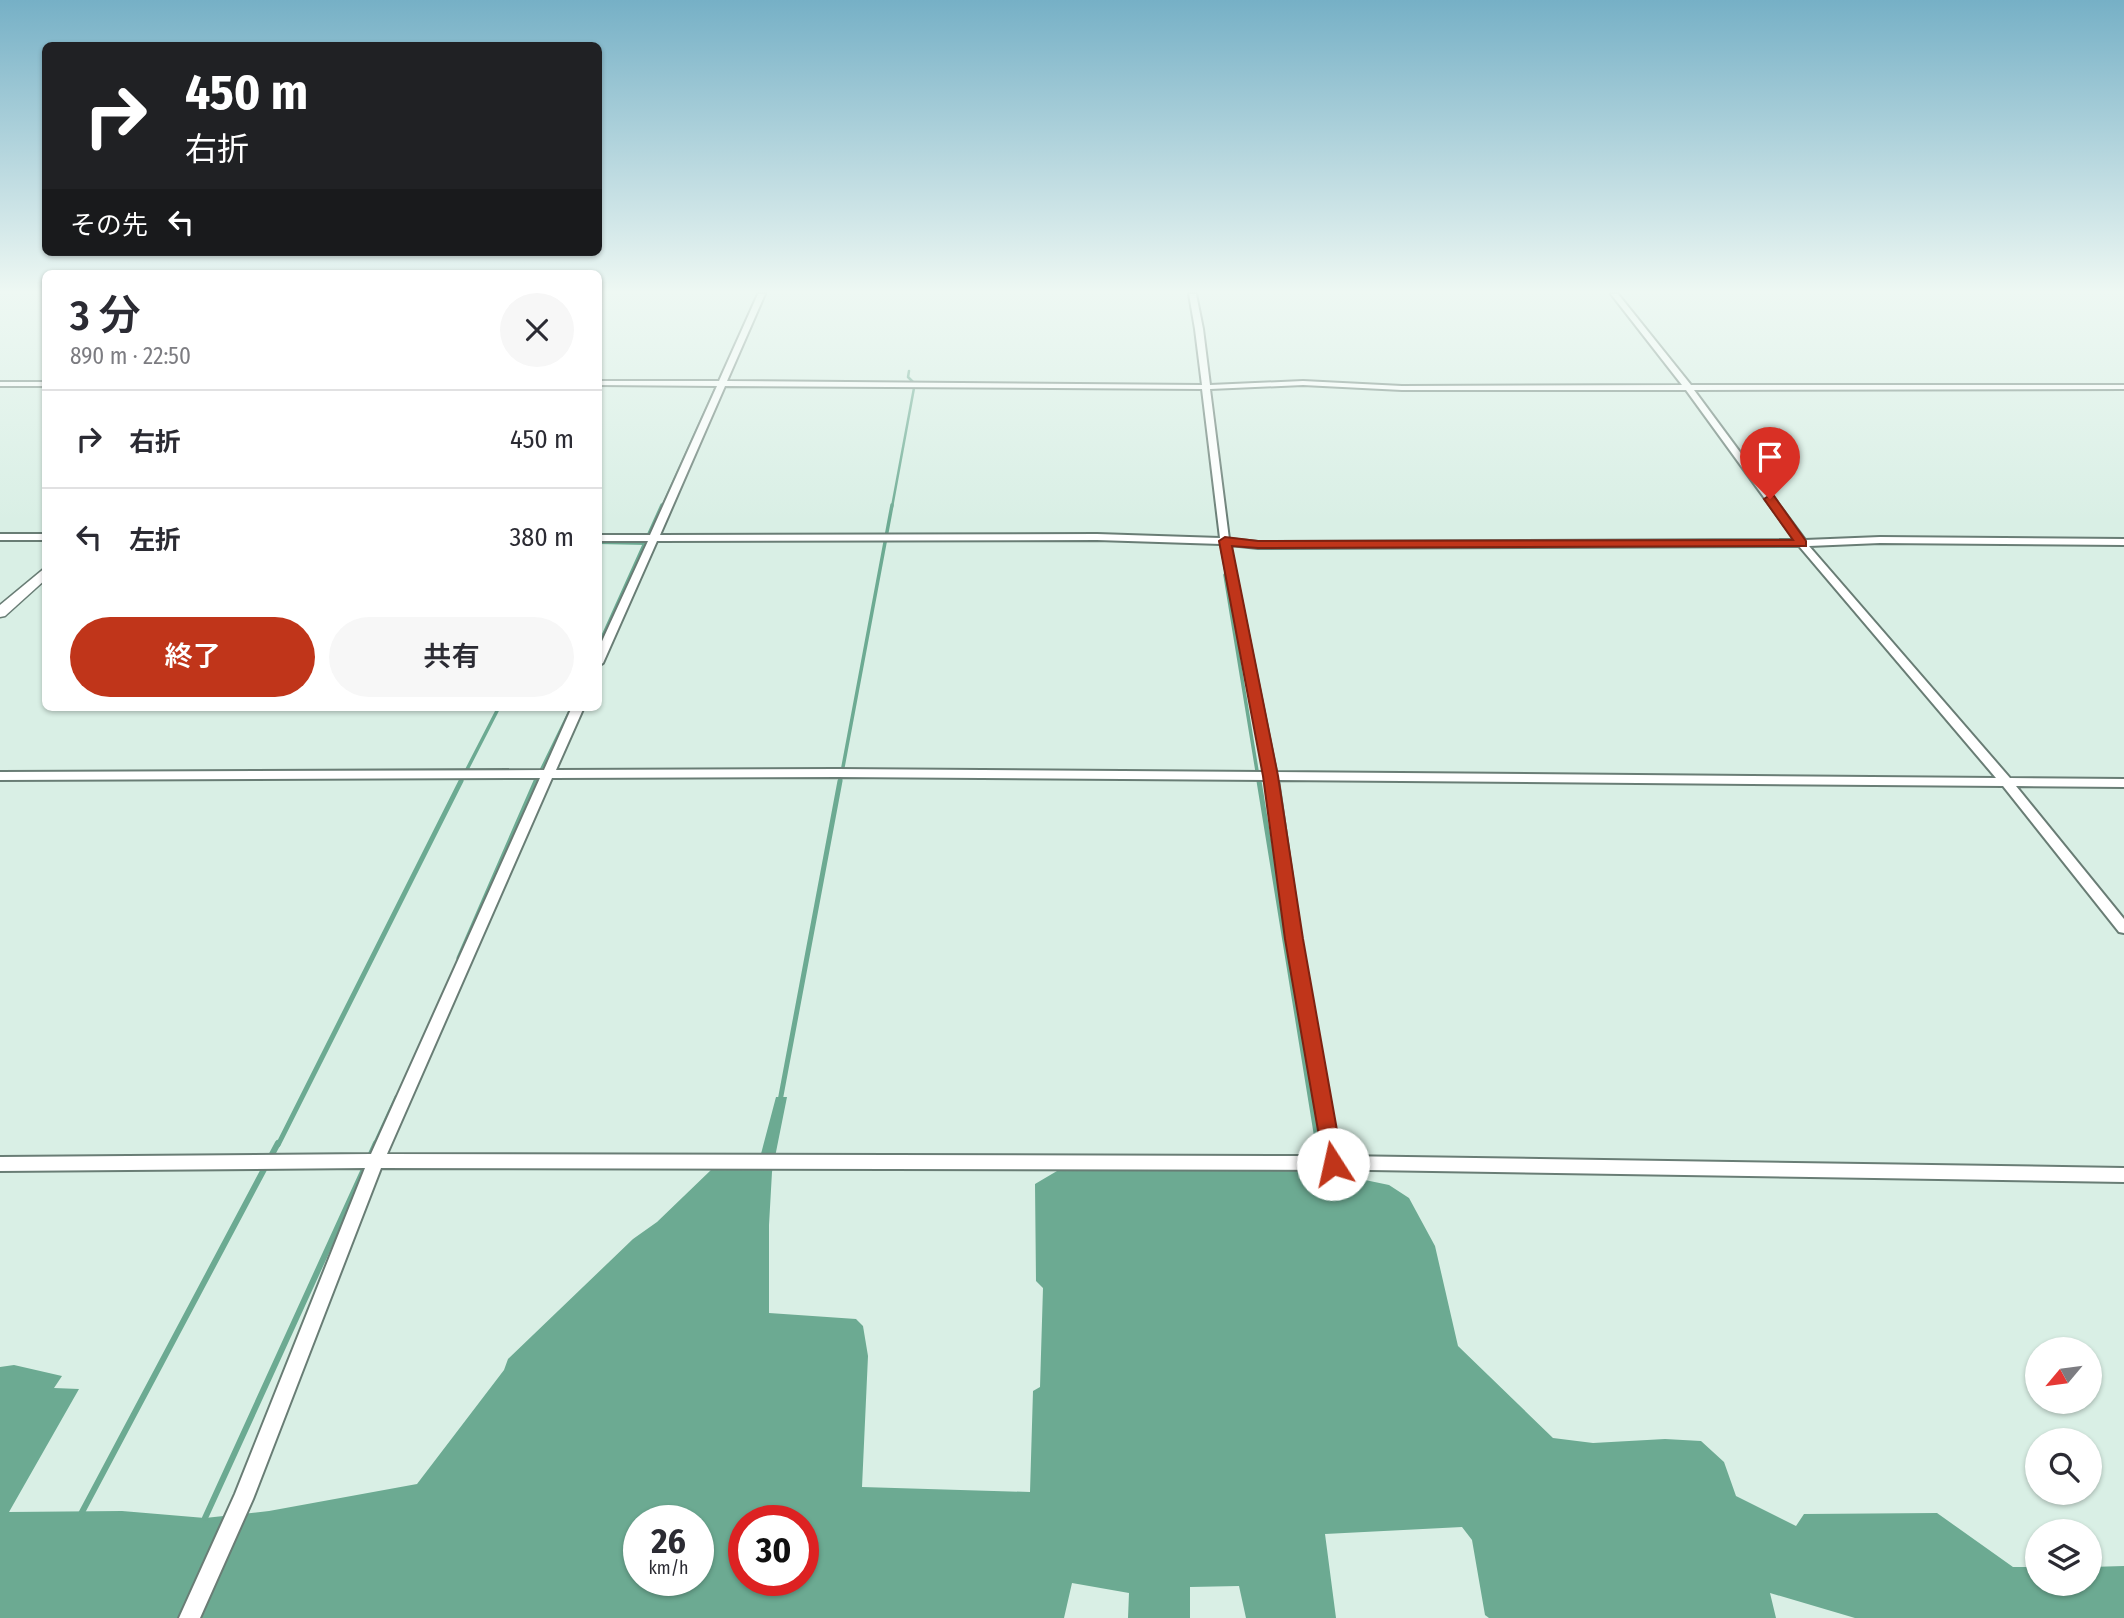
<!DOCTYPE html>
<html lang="ja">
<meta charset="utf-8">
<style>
:root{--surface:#fff;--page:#f7f7f7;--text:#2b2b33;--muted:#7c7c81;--line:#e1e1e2;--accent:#c0351a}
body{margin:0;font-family:"Fira Sans Condensed","Noto Sans JP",sans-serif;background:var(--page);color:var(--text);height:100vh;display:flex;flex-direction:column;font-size:26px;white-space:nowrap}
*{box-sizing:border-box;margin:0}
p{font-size:23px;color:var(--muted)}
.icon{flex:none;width:38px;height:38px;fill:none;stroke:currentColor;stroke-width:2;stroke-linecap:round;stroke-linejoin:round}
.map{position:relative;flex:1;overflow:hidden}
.drawer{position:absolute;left:42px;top:270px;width:560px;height:441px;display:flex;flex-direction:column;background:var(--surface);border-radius:10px;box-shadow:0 2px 5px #0004}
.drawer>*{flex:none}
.top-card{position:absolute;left:42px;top:42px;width:560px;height:214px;border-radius:10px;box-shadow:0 2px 5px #0004;background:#202124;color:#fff;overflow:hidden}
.needle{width:46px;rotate:241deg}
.buttons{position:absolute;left:2025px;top:1337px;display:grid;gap:14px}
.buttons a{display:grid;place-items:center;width:77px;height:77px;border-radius:50%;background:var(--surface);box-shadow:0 2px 5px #0004;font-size:35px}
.speed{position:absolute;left:623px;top:1505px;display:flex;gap:14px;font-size:35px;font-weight:700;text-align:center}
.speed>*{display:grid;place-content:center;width:91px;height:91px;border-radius:50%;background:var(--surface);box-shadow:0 2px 5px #0004;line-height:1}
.speed small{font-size:18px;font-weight:400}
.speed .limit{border:10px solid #d22;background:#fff;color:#111}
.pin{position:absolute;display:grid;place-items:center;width:60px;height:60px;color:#fff;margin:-72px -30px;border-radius:50% 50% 50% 0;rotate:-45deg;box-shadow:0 0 7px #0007}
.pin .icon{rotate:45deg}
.me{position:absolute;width:77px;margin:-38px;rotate:350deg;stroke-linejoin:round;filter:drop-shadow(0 0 5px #0008)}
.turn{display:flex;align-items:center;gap:24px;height:147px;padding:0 28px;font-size:32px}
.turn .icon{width:91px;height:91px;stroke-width:2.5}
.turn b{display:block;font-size:49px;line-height:60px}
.then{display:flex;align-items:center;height:66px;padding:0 28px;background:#0003;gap:14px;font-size:26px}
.round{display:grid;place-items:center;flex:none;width:74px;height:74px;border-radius:37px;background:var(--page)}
.summary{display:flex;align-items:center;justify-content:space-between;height:119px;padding:0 28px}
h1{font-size:42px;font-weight:600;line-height:52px}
.button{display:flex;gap:14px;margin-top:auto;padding:14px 28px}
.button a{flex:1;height:80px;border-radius:42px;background:var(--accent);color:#fff;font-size:28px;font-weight:600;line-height:80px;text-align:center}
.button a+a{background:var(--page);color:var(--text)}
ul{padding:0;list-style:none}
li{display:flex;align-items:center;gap:21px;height:98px;padding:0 28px;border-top:2px solid var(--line)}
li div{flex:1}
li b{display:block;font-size:26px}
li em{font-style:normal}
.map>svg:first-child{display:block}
</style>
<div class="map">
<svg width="2124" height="1618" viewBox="0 0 2124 1618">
<rect width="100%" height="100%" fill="#d9efe5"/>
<!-- water -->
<path fill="#6caa92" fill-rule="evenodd" d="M 776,1097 L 787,1097 L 772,1172 L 769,1225 L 769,1313 L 856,1319 L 863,1326 L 868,1356 L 862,1487 L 1030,1492 L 1033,1391 L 1040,1387 L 1043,1288 L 1036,1281 L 1035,1184 L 1057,1171 L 1322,1171 L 1389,1185 L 1409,1198 L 1435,1246 L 1458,1346 L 1553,1438 L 1593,1443 L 1665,1439 L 1701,1441 L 1724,1462 L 1736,1496 L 1796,1526 L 1804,1514 L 1937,1513 L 2013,1567 L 2037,1567 L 2037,1584 L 2090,1584 L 2090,1567 L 2124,1566 L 2124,1618 L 1855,1618 L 1770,1593 L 1776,1618 L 1489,1618 L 1485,1615 L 1472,1540 L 1462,1527 L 1325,1534 L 1336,1618 L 1246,1618 L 1239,1586 L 1190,1587 L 1190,1618 L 1128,1618 L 1129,1593 L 1072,1583 L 1064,1618 L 0,1618 L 0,1367 L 14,1365 L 62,1376 L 54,1388 L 79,1389 L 9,1512 L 122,1511 L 205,1518 L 269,1511 L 417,1484 L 504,1370 L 508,1359 L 633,1239 L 657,1222 L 711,1170 L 757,1169 ZM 639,1521 L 698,1521 L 698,1580 L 639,1580 ZM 744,1521 L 803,1521 L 803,1580 L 744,1580 Z"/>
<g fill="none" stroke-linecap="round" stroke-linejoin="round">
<!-- stream-far3 -->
<path stroke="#6caa92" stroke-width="2.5" d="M 662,507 L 758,294
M 892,507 L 914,388 L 914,383 L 908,377 L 909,371"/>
<!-- stream-far2 -->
<path stroke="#6caa92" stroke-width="3.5" d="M 1225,575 L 1259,783
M 598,647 L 662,505
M 460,783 L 499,707
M 535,783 L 572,707
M 840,783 L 892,505"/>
<!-- stream-far1 -->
<path stroke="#6caa92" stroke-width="5" d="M 1259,781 L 1318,1145
M 459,958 L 536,781
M 780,1101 L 840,781
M 278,1145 L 461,781
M 375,1145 L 397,1097"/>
<!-- stream -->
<path stroke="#6caa92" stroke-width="6" d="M 1318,1143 L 1322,1171
M 81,1514 L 278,1143
M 205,1518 L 376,1143"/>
<!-- canal -->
<path fill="#6caa92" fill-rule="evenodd" d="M 598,538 L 647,539 L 652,542 L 647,545 L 598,544 Z"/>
<!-- street casing -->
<g stroke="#697d75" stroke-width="4">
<path id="street" d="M 758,294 L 765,294 L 727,381 L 1202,385 L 1195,329 L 1189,294 L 1196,294 L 1203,329 L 1210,385 L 1303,381 L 1402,386 L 1682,385 L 1611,294 L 1618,294 L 1691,385 L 2124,385 L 2124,389 L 1694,390 L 1805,540 L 1880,537 L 2124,539 L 2124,545 L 1880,543 L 1809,546 L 2010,778 L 2124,779 L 2124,787 L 2016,786 L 2124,919 L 2124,933 L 2119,932 L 2003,786 L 1278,780 L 1301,939 L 1339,1156 L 2124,1168 L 2124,1182 L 1370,1170 L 381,1168 L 253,1499 L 200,1618 L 179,1618 L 235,1494 L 365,1168 L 0,1171 L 0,1157 L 371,1154 L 540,778 L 0,780 L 0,772 L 544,770 L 572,707 L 584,707 L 556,770 L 837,769 L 1264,772 L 1221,544 L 1097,540 L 657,541 L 603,663 L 598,666 L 598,650 L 648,541 L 598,541 L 598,535 L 650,535 L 717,386 L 598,385 L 598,381 L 719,381 ZM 1303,385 L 1402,390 L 1686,390 L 1795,540 L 1258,542 L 1229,539 L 1210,389 ZM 725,386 L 1202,389 L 1220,538 L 1097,534 L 660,535 ZM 1230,545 L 1258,548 L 1799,546 L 1996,778 L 1276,772 ZM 837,777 L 1266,780 L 1287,939 L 1324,1156 L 387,1154 L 552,778 Z
M 0,382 L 46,382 L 46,386 L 0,386 Z
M 0,534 L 46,534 L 46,540 L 0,540 Z"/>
</g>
<!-- secondary casing -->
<g stroke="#697d75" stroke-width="3">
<path id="secondary" d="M 46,567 L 46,579 L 5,616 L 0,617 L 0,605 Z"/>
</g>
<!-- street -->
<use href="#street" fill="#fff" fill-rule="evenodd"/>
<!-- secondary -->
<use href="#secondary" fill="#fff" fill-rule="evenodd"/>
</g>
<!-- sky -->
<linearGradient id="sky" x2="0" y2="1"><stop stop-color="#76b0c6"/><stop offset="0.56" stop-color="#eef8f3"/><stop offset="1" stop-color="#eef8f3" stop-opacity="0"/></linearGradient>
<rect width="2124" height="521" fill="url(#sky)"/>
<!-- route -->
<path fill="#c0351a" stroke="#7d2211" stroke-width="2" d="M 1770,495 L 1774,496 L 1806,541 L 1806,546 L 1258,548 L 1232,546 L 1278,776 L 1303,939 L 1343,1164 L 1340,1171 L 1333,1174 L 1325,1171 L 1285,939 L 1263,776 L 1219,541 L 1225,537 L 1258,541 L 1793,540 L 1764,499 Z"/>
</svg>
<div class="buttons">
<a><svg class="needle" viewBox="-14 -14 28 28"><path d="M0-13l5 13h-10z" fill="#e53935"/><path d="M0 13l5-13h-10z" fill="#7c7c81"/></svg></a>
<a><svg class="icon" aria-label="search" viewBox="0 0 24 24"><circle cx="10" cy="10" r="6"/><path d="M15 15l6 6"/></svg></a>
<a><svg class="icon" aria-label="layers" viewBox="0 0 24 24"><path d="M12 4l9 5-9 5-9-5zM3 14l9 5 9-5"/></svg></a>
</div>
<div class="speed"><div>26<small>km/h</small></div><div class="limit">30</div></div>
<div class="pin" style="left:1770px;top:499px;background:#d93025"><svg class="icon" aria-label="arrive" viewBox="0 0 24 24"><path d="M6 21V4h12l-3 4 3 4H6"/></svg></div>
<svg class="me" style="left:1333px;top:1164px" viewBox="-20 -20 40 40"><circle r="19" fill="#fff"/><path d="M0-13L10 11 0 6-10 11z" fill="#c0351a"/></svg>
<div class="top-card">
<div class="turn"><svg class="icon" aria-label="right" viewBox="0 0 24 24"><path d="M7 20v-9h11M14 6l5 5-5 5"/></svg><div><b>450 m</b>右折</div></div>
<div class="then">その先<svg class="icon" aria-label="left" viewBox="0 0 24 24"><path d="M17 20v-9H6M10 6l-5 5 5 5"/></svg></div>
</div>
<section class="drawer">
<div class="summary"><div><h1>3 分</h1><p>890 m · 22:50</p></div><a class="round"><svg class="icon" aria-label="close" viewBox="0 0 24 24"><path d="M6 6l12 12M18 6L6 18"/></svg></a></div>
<ul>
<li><svg class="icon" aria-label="right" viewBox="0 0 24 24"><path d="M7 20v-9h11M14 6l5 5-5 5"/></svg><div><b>右折</b></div><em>450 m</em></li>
<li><svg class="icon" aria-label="left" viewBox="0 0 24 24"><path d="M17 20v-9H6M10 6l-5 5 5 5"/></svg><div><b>左折</b></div><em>380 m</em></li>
</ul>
<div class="button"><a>終了</a><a>共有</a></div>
</section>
</div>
